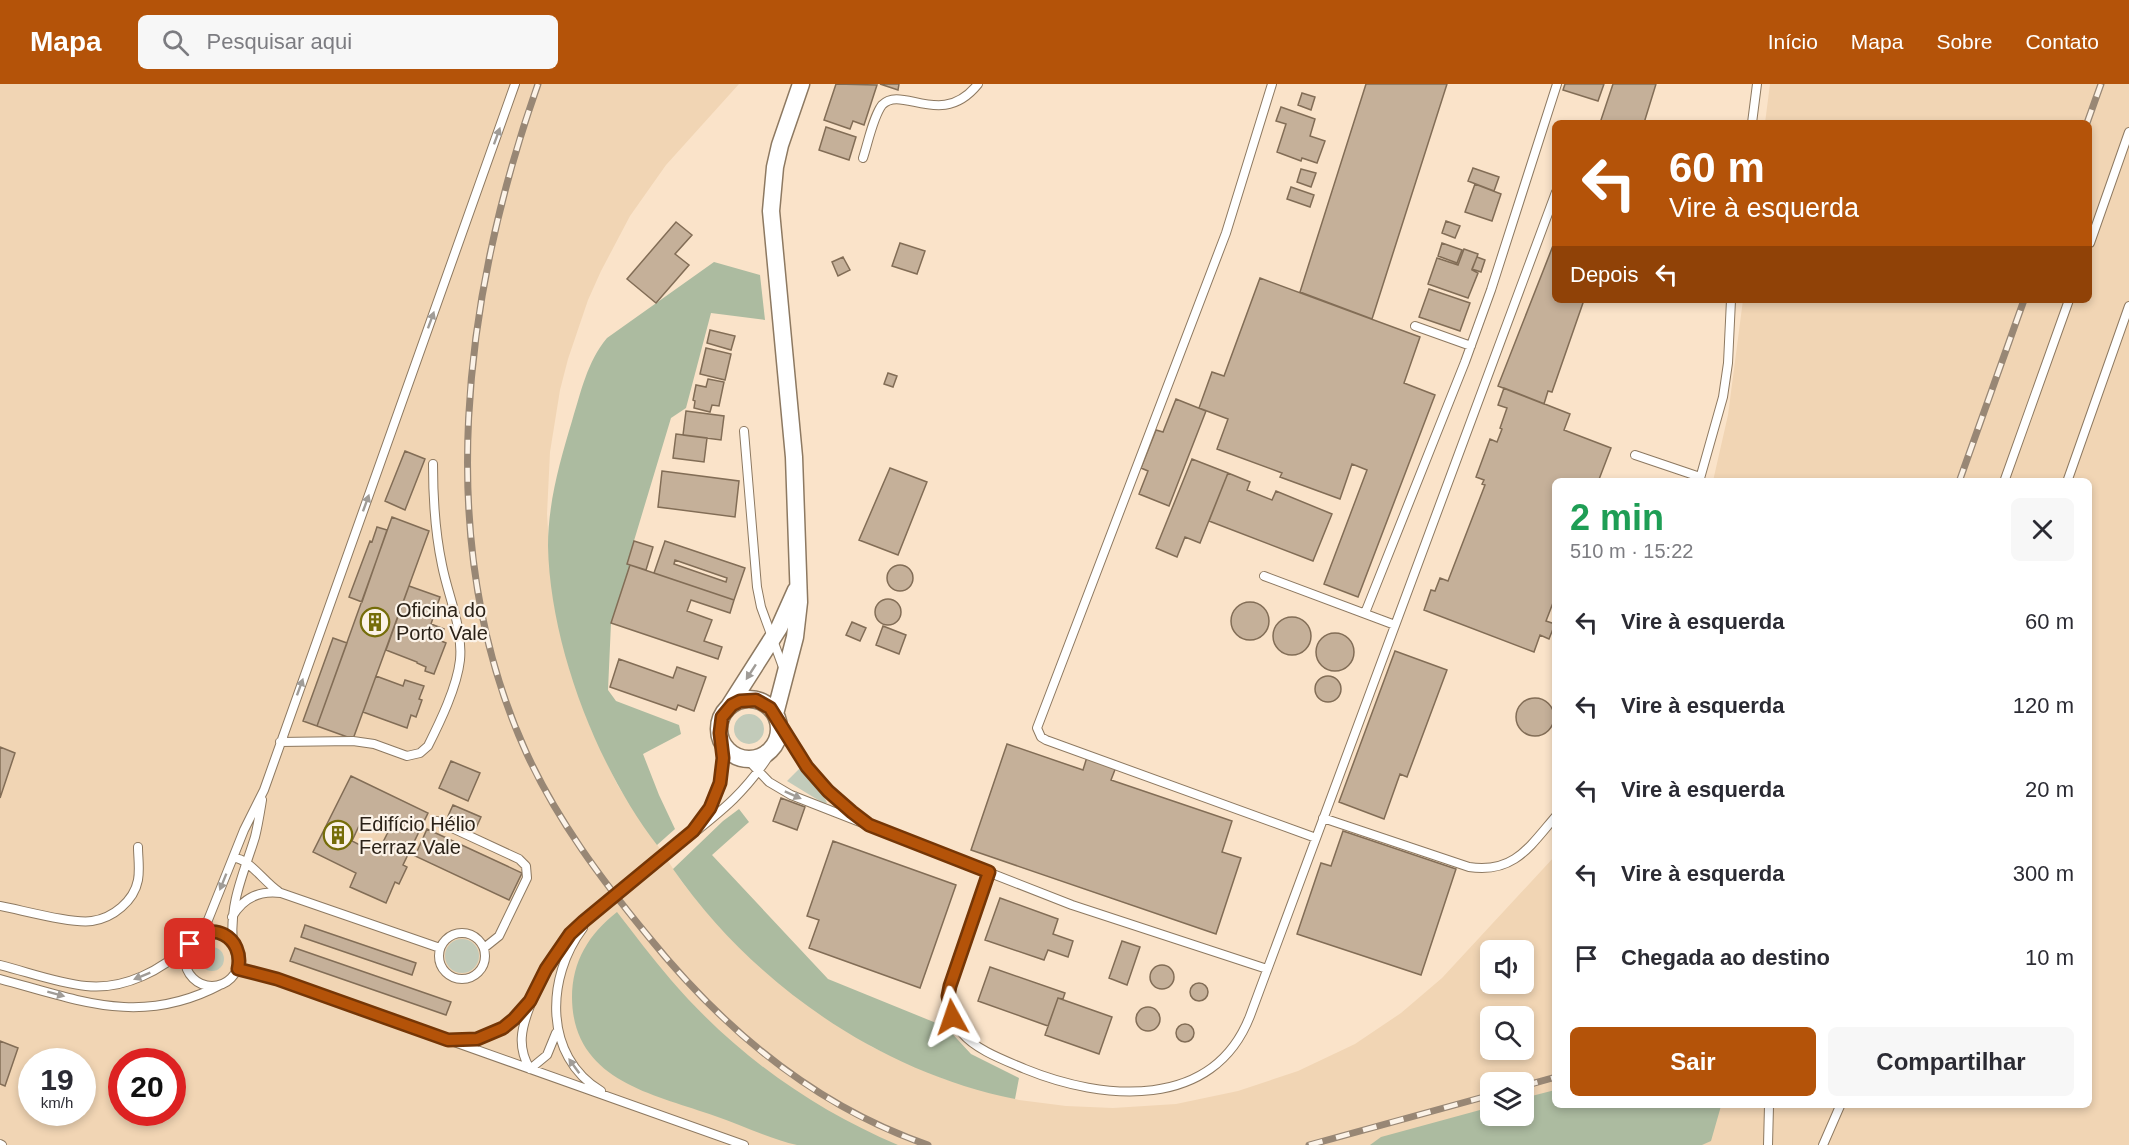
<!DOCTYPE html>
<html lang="pt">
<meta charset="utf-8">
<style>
:root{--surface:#fff;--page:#f7f7f7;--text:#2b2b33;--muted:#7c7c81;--accent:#b45309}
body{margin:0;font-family:Helvetica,sans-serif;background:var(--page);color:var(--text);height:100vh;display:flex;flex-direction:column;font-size:22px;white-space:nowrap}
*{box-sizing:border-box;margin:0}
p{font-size:20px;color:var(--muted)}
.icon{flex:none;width:33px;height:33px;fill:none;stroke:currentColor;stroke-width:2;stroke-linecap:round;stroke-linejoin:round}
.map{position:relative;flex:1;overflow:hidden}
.sheet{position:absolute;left:1552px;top:394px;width:540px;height:630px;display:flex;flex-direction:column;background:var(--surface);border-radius:9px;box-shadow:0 3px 9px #0003}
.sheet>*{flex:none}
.top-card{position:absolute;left:1552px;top:36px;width:540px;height:183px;border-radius:9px;box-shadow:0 3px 9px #0003;background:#b45309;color:#fff;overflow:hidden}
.buttons{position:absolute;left:1480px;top:856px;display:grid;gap:12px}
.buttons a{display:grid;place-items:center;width:54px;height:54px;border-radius:9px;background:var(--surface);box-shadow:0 3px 9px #0003;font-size:30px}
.speed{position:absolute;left:18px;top:964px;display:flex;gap:12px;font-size:30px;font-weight:700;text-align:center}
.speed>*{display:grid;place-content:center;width:78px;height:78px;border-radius:50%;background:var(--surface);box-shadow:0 3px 9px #0003;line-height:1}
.speed small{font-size:15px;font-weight:400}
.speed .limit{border:9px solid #d22;background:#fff;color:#111}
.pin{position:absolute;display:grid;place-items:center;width:51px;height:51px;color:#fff;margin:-26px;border-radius:12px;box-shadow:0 3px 9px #0006}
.me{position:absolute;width:66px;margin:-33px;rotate:355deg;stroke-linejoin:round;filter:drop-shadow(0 0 4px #0008)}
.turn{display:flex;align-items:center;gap:21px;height:126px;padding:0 18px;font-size:27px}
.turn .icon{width:78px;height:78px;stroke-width:2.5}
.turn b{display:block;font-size:42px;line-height:51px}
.then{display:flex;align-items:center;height:57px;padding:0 18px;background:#0003;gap:12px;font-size:22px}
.round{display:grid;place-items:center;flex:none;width:63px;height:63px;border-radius:9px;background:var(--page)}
.summary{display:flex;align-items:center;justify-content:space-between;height:102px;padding:0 18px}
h1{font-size:36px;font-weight:700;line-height:45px;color:#1e9e55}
.cta{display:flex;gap:12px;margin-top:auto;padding:12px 18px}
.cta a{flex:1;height:69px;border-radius:9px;background:var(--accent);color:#fff;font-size:24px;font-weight:700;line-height:69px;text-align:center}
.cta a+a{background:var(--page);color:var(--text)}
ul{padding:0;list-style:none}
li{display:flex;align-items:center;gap:18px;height:84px;padding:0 18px}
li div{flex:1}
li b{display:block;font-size:22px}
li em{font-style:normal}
header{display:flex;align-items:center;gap:36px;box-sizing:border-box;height:84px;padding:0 30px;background:var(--accent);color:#fff}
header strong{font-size:28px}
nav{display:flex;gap:33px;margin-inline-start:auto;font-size:21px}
.search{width:420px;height:54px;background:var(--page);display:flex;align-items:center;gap:15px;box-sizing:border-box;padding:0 21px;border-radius:9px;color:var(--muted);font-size:22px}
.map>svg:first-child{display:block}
</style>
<header>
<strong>Mapa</strong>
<div class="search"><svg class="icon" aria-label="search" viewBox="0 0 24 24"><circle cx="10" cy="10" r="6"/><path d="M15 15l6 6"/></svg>Pesquisar aqui</div>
<nav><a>Início</a><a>Mapa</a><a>Sobre</a><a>Contato</a></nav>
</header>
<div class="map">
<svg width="2129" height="1061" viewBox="0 0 2129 1061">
<rect width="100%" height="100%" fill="#fae3c9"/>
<!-- built -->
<path fill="#f1d5b4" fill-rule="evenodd" d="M 0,0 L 739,0 L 666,81 L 630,132 L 601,187 L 588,216 L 568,275 L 560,306 L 550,368 L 547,430 L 551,493 L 555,524 L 570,586 L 580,615 L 591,645 L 618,702 L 682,798 L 702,823 L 746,868 L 806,920 L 872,963 L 944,995 L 1019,1016 L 1066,1022 L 1113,1024 L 1176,1020 L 1238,1007 L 1298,987 L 1355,960 L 1401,929 L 1442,894 L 1555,772 L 1556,1022 L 2090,1022 L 2090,398 L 1713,397 L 1728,331 L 1743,216 L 2090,216 L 2090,39 L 1765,39 L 1770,0 L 2129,0 L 2129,1061 L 0,1061 ZM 1491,867 L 1524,867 L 1524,900 L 1491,900 ZM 1491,933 L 1524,933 L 1524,966 L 1491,966 ZM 32,978 L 82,978 L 82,1029 L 32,1029 ZM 122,978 L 172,978 L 172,1029 L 122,1029 ZM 1491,999 L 1524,999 L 1524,1032 L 1491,1032 Z"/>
<!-- green -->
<path fill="#c2cbba" d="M734 645a15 15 0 1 1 30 0a15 15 0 1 1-30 0Z
M 801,683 C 807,693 825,711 827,719 L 823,719 L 787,697 Z
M445 872a17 17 0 1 1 34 0a17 17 0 1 1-34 0Z
M200 875a12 12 0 1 1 24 0a12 12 0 1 1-24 0Z"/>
<!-- forest -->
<path fill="#acbba0" d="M 714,178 L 760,191 L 765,236 L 711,229 L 686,324 L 671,334 L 627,480 L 630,481 L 611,539 L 608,606 L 616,617 L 679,641 L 681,650 L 643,670 L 659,711 L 675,745 L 657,761 C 597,683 550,561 548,462 C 548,419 560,377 572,337 C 581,308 587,278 607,254 Z
M 739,725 L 749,738 L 712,771 L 828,895 L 946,943 L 971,970 L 1019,994 L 1015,1015 C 879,988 752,899 673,785 L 723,737 Z
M 617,828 C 635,851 652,874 671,896 C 733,968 810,1024 898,1061 C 875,1061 852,1061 829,1061 C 819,1061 807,1061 797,1061 C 771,1055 741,1041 715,1032 C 653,1010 573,997 572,914 C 572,877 589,850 617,828 Z
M 1555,1006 L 1556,1022 L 1721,1022 L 1711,1057 L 1702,1061 L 1370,1061 L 1381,1053 L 1491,1023 L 1491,1032 L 1524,1032 L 1524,1014 Z"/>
<!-- building -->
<path fill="#c5b099" stroke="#826d56" stroke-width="1.5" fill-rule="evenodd" d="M 836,0 L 877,1 L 864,41 L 853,37 L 850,45 L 824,36 Z
M 880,0 L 899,0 L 898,6 Z
M 1366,0 L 1447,0 L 1372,235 L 1300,208 Z
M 1565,0 L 1604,0 L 1598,17 L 1563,6 Z
M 1613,0 L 1656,0 L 1644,39 L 1600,39 Z
M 1302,9 L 1315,13 L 1311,26 L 1298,21 Z
M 1281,23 L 1315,35 L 1310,52 L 1325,57 L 1317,79 L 1302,74 L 1301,77 L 1277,68 L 1286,40 L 1276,37 Z
M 826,43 L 856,53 L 849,76 L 819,66 Z
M 1473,84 L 1499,93 L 1494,107 L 1468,97 Z
M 1301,85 L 1316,89 L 1311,103 L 1297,98 Z
M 1475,100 L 1501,110 L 1492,137 L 1465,128 Z
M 1291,103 L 1314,111 L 1310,123 L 1287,115 Z
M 1446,137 L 1460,142 L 1455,154 L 1442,149 Z
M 676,138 L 692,151 L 675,170 L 689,181 L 656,219 L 627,195 Z
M 1556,154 L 1556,216 L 1584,216 L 1552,308 L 1548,307 L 1544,320 L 1498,302 Z
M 900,159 L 925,167 L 917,190 L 892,182 Z
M 1442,159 L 1462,166 L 1457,179 L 1438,172 Z
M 1464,165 L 1478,170 L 1472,186 L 1478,189 L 1468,214 L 1428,200 L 1437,174 L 1458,181 Z
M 843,173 L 850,186 L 838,192 L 832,178 Z
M 1477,173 L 1485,176 L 1481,188 L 1472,185 Z
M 1260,194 L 1420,253 L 1404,299 L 1435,311 L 1358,513 L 1324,500 L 1367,386 L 1352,380 L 1340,415 L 1280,393 L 1282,389 L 1217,365 L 1228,335 L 1199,324 L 1212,288 L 1224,292 Z
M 1429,205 L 1470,219 L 1460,247 L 1419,233 Z
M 710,246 L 735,252 L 731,266 L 707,259 Z
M 706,264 L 731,270 L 725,296 L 700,290 Z
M 888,289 L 897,292 L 893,303 L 884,300 Z
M 708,295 L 724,298 L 719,322 L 712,321 L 710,328 L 694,324 L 695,317 L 693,316 L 696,301 L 706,303 Z
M 1504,304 L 1570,330 L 1564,346 L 1611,364 L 1598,398 L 1556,398 L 1556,511 L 1546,537 L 1555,540 L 1549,555 L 1540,551 L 1534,568 L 1424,526 L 1431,506 L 1435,507 L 1440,494 L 1448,497 L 1485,401 L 1482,400 L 1484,396 L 1476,393 L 1490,355 L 1497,358 L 1502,345 L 1500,344 L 1507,324 L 1498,321 Z
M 1176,315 L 1206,327 L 1169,422 L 1139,410 L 1148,387 L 1141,384 L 1156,346 L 1163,348 Z
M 686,327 L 724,332 L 721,356 L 683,351 Z
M 676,350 L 707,354 L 704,378 L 673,374 Z
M 405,367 L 425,375 L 405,426 L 385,417 Z
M 1192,375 L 1228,389 L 1200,459 L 1185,453 L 1177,473 L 1156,464 Z
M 890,384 L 927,398 L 898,471 L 859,456 Z
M 662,387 L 739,397 L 735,433 L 658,423 Z
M 1228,389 L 1250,398 L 1247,406 L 1272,416 L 1276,407 L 1332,430 L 1313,477 L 1209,437 Z
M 392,433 L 429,447 L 353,655 L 317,642 Z
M 377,443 L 387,446 L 362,518 L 349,513 L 370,457 L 372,458 Z
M 634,457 L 653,463 L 646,486 L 627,480 Z
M 665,457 L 745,484 L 734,516 L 654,489 ZM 675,476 L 727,494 L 726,498 L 674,480 Z
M 630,481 L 734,516 L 730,529 L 691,516 L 687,527 L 712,536 L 704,557 L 722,563 L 718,575 L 611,539 Z
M887 494a13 13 0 1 1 26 0a13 13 0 1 1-26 0Z
M 409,502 L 440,513 L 431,540 L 444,545 L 439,556 L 446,559 L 434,590 L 425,587 L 426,583 L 417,579 L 417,578 L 386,566 Z
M875 528a13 13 0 1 1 26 0a13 13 0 1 1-26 0Z
M1231 537a19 19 0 1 1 38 0a19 19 0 1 1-38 0Z
M1273 552a19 19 0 1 1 38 0a19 19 0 1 1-38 0Z
M 852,538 L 866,544 L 860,557 L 846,551 Z
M 883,542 L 906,551 L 899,570 L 876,561 Z
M1316 568a19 19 0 1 1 38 0a19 19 0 1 1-38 0Z
M 333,554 L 347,559 L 317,642 L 303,637 Z
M 1395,567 L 1447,586 L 1407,693 L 1400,690 L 1384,735 L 1339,718 Z
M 619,575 L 673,594 L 677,583 L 706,593 L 694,627 L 678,621 L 676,626 L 610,603 Z
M 376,592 L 403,602 L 405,596 L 424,602 L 419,615 L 422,616 L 416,633 L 411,631 L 407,644 L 363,628 Z
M1315 605a13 13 0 1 1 26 0a13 13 0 1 1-26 0Z
M1516 633a19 19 0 1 1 38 0a19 19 0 1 1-38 0Z
M 1007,660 L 1083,686 L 1087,673 L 1116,683 L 1111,696 L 1232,737 L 1222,768 L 1241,774 L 1216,850 L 971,766 Z
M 0,663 L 15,669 L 0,714 Z
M 451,677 L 480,689 L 468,717 L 439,704 Z
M 351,692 L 428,729 L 403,781 L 407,783 L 399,800 L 395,798 L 386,819 L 350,803 L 356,789 L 313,768 ZM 364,731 L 390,744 L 377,770 L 352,757 Z
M 781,714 L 805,723 L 797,746 L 773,737 Z
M 453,721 L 481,733 L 476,744 L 448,732 Z
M 427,745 L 522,789 L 509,816 L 415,772 Z
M 1343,747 L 1456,785 L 1421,891 L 1297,850 L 1321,779 L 1331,782 Z
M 833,757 L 956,801 L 920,904 L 809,864 L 819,836 L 807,832 Z
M 1000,814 L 1058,835 L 1053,850 L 1073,857 L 1068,873 L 1048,866 L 1044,876 L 985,856 Z
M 305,841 L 416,879 L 412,891 L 301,853 Z
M 1122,857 L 1140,863 L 1127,901 L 1109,894 Z
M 295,864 L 451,918 L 446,931 L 290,877 Z
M1150 893a12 12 0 1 1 24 0a12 12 0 1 1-24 0Z
M 990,883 L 1065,909 L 1063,915 L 1058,914 L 1048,942 L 978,917 Z
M1190 908a9 9 0 1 1 18 0a9 9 0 1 1-18 0Z
M 1058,914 L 1112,933 L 1099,970 L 1045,951 Z
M1136 935a12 12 0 1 1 24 0a12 12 0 1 1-24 0Z
M1176 949a9 9 0 1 1 18 0a9 9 0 1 1-18 0Z
M 0,957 L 18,964 L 5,1002 L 0,1000 Z"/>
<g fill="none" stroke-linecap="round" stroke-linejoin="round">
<!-- service casing -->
<g stroke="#8d7961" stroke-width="10">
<path id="service" d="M 1272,0 L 1226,149 L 1037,644 L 1041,653 L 1046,656 L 1316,754
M 1752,39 L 1757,0
M 863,74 C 868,59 873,33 882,21 C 902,0 941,46 978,0
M 2090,159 L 2129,48
M 1415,242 L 1471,262
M 744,347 L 757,503 L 761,523 L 784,586
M 1635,371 L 1700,393
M 1699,398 L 1723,313 L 1728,279 L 1731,216
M 2004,398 L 2069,216
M 2067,398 L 2129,222
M 1264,492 L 1395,541
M 1365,529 L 1465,278 L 1491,206 L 1557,0
M 778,638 C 798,675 824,709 859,733
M 280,658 L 353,657 L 374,660 L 407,672 L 420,669 L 428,662 C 440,638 457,603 460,576 C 463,543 448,512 442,481 C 435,448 433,414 433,380
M 747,675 L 769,698 L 791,711 L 1072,821 L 1267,885
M 1323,734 L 1469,783 C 1514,790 1530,762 1556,732
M 437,737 L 519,775 L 526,782 L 527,794 L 499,852 L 484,864
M 696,743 C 719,715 726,684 719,649
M 233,774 C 248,773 264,798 278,807
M 989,788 L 949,902 C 947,919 950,935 962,949 C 976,966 1004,976 1025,985 C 1103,1017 1213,1027 1250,932 L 1556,108
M 0,822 C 22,826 72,840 92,837 C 113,834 134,817 138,796 C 140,785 138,773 138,763
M 232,833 C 243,814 259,806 281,809 L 440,864
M 583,844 C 546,893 543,972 601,1007
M185 875a27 27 0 1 1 54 0a27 27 0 1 1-54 0Z
M439 872a23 23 0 1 1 46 0a23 23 0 1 1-46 0Z
M 198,852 L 208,836 L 244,746 L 264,706 L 515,0
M 233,858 C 229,819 244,789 255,753 C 258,741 260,728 262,716
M 0,881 C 28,888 57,899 86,902 C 125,906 162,886 190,860
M 238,885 L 277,895 L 744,1061
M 0,895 C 81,917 142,943 222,900
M 530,922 C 521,945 517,963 530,985 L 547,971 L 556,949
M 455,956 C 485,958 516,942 531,915 C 540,899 547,882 557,867 C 573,844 595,827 616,810 C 638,793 659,776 681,759 C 722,727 748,707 775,662
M 0,1060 L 2,1061
M 1768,1061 L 1769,1022
M 1823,1061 L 1840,1022"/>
</g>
<!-- minor casing -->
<g stroke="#8d7961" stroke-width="19">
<path id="minor" d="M719 645a30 30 0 1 1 60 0a30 30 0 1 1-60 0Z
M 728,624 L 779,544 L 796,506
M 775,630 L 795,553 L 799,518 L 794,373 L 771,127 L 775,83 L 780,61 L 801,0"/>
</g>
<!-- service -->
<use href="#service" stroke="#fff" stroke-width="8"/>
<!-- minor -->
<use href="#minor" stroke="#fff" stroke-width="16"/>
<!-- rail casing -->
<g stroke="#988775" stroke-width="7">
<path id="rail" d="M 538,0 C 464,210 431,458 526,668 C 557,736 601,795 648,852 C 723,945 814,1022 928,1061
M 2087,39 L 2101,0
M 1959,398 L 2024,216
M 1524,1002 L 1556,993
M 1309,1061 L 1491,1011"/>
</g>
<!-- rail -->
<use href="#rail" stroke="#fcf3e8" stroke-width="4.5" stroke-dasharray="14" stroke-linecap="butt"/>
</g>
<!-- one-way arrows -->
<defs><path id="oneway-solid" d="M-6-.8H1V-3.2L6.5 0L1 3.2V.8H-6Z" transform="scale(1.5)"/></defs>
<g fill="#a09c97">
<use href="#oneway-solid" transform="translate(497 52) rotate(-70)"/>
<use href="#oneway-solid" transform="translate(431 236) rotate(-70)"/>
<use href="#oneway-solid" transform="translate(366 419) rotate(-70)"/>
<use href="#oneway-solid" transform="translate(751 588) rotate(123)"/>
<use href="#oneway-solid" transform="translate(300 603) rotate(-70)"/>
<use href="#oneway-solid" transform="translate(793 711) rotate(24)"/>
<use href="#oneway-solid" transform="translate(223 798) rotate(112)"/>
<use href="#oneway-solid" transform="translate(142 892) rotate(158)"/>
<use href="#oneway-solid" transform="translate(56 910) rotate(15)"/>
<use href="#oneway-solid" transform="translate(574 982) rotate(-126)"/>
</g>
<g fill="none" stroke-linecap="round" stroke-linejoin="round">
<!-- route casing -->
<g stroke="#753606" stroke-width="15">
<path id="route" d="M 190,860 C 210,834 245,853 238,885 L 277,895 L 448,956 L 477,955 L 503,944 L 514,935 L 530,917 L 546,885 L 570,850 L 584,837 L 693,747 L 710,724 L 720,699 L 723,674 L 720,649 L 722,633 L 732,621 L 740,617 L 756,616 L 770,624 L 807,683 L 828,707 L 852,728 L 869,741 L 989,788 L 950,902 L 948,912 L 952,933"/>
</g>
<!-- route -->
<use href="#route" stroke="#b45309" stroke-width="10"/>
</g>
<!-- icons -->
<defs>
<g id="building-ring" transform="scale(1.5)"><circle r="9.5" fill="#fcf3e8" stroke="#756d09" stroke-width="1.5"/><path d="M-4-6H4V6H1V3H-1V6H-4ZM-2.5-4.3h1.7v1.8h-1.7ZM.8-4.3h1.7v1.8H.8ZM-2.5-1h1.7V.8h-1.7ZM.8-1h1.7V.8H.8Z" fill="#756d09"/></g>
</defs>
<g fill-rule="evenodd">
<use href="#building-ring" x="375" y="538"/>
<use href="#building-ring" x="338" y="751"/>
</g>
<g text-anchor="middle" stroke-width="4.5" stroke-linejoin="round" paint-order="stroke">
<!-- poi labels -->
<g font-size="20" fill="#2b2218" stroke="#fcf3e8" text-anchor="start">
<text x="396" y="533">Oficina do<tspan x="396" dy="23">Porto Vale</tspan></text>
<text x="359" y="747">Edifício Hélio<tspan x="359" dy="23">Ferraz Vale</tspan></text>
</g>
</g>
</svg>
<div class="buttons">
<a><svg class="icon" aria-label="sound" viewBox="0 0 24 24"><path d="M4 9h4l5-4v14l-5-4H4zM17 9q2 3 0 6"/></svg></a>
<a><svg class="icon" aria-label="search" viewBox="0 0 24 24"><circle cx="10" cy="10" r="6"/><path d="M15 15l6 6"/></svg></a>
<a><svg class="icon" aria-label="layers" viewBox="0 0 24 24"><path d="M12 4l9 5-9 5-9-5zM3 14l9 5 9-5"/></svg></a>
</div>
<div class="speed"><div>19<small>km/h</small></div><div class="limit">20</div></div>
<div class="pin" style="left:190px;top:860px;background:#d93025"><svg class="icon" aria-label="arrive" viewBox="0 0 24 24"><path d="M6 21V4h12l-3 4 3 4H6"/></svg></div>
<svg class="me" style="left:952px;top:933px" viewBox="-20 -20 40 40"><path d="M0-17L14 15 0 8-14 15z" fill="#b45309" stroke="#fff" stroke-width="4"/></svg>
<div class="top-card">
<div class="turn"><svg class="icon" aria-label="left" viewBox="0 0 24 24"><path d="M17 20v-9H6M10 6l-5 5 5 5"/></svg><div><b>60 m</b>Vire à esquerda</div></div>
<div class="then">Depois<svg class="icon" aria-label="left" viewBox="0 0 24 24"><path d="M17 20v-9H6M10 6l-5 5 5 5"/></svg></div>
</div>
<section class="sheet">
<div class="summary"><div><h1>2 min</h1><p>510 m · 15:22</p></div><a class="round"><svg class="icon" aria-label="close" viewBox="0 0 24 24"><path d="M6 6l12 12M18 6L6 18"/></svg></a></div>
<ul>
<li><svg class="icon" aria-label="left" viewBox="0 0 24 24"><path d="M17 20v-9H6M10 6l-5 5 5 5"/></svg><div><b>Vire à esquerda</b></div><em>60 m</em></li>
<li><svg class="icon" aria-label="left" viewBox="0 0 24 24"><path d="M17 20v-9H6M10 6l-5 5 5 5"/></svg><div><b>Vire à esquerda</b></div><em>120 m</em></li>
<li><svg class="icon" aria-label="left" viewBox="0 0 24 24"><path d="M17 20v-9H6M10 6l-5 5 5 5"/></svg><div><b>Vire à esquerda</b></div><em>20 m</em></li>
<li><svg class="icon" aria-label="left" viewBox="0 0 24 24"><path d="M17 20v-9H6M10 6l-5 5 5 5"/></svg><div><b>Vire à esquerda</b></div><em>300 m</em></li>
<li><svg class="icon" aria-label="arrive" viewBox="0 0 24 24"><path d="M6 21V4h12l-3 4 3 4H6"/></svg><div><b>Chegada ao destino</b></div><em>10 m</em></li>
</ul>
<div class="cta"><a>Sair</a><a>Compartilhar</a></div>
</section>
</div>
